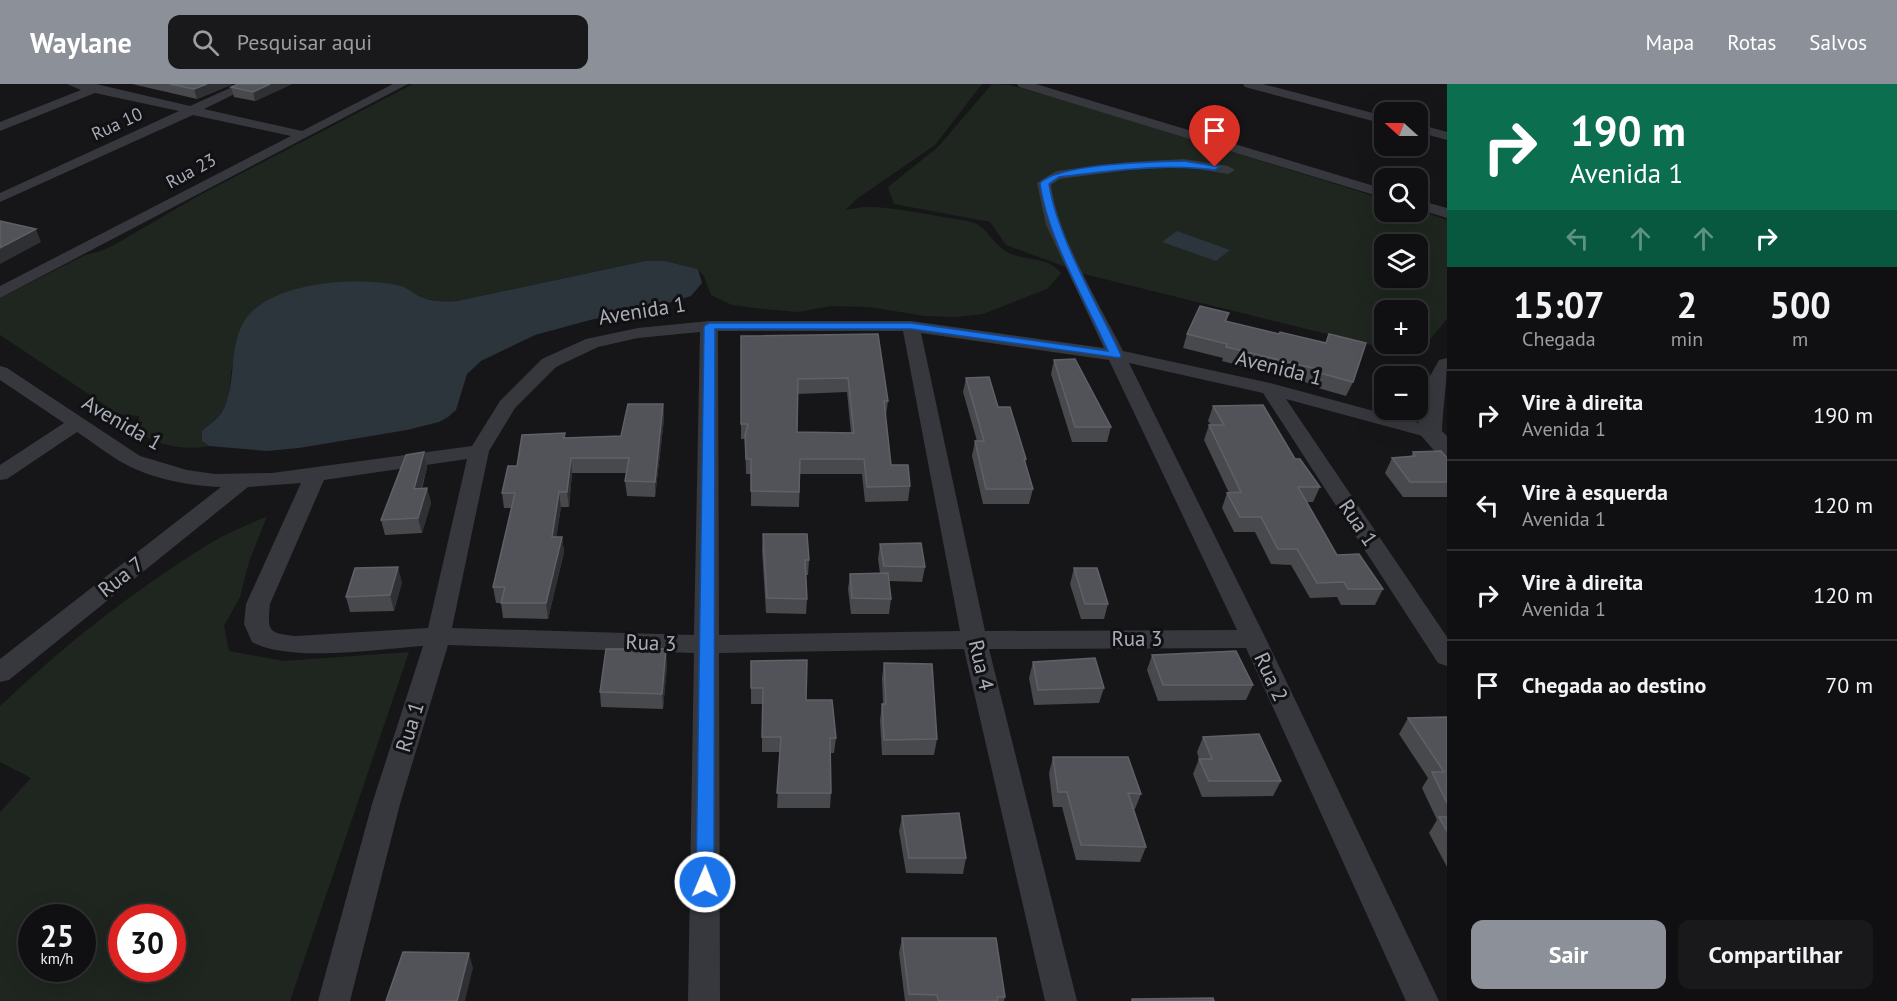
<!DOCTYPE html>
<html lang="pt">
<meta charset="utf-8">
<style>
:root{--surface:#101012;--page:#19191b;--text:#f1f3f6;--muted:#9c9d9f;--line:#303032;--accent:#8c9099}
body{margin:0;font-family:"PT Sans",sans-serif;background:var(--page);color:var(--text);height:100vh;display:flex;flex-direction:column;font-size:22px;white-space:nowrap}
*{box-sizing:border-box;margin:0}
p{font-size:20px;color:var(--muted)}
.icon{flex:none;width:33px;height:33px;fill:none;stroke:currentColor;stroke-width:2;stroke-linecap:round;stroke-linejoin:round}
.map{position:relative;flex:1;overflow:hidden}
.details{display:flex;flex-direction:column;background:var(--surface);width:450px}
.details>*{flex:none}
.banner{background:#0b6e4f;color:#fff;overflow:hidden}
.needle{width:39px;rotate:291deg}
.tools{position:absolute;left:1374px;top:18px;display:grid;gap:12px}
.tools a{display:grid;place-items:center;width:54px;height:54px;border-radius:12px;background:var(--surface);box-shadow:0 6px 24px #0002,0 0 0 2px var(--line);font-size:30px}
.speed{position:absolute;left:18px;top:820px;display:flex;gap:12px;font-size:30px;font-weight:700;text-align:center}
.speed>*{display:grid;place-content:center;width:78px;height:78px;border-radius:50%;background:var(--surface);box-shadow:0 6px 24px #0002,0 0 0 2px var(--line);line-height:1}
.speed small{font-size:15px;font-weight:400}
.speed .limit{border:9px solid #d22;background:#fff;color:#111}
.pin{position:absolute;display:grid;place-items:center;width:51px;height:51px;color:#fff;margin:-62px -26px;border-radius:50% 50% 50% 0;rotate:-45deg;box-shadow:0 0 6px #0007}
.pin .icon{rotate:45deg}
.me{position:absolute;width:66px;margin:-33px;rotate:1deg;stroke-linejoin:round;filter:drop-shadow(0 0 4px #0008)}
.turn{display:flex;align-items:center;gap:21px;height:126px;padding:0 24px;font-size:27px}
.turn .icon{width:78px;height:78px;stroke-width:2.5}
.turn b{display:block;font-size:42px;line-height:51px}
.lanes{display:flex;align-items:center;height:57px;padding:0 24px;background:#0003;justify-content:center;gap:30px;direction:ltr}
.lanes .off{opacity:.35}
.eta{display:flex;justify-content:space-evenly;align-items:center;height:102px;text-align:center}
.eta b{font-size:36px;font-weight:700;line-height:42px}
.button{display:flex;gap:12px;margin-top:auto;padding:12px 24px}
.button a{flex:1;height:69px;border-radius:12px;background:var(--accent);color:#fff;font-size:24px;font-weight:700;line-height:69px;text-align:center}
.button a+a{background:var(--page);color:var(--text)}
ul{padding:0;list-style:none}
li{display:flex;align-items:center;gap:18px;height:90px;padding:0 24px;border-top:2px solid var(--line)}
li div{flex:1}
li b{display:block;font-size:22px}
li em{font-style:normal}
header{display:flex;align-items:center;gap:36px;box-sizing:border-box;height:84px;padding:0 30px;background:var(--accent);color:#fff}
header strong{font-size:28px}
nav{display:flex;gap:33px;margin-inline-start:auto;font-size:21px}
.search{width:420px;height:54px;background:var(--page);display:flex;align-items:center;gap:15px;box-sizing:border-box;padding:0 21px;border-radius:12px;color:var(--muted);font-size:22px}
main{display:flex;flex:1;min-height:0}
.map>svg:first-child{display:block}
</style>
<header>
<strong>Waylane</strong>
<div class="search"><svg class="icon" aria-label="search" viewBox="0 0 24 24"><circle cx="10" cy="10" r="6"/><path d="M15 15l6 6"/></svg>Pesquisar aqui</div>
<nav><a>Mapa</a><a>Rotas</a><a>Salvos</a></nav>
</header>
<main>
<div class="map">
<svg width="1447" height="917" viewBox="0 0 1447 917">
<rect width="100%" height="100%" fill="#161618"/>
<!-- green -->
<path fill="#1e261f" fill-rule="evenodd" d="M 413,0 L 982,0 L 935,61 L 858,114 L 845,126 C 852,125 860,123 868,123 C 895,123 923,130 950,134 C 959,136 968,136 977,140 C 988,146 993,160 1007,168 C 1027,179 1044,170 1061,189 L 1047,205 L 983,230 L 955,233 L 925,232 L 869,223 L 831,222 L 798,228 L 763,225 L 732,221 L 711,211 L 704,192 L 698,185 L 665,177 L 645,177 L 457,217 L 443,218 L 423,214 L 403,203 L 361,199 L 243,240 L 231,288 L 229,314 L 220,331 L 202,347 L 202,357 L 209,362 C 185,367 156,361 137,347 L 139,332 L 111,330 L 102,319 L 0,251 L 0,214 L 85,171 L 101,167 L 114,161 L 198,112 Z
M 992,0 L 1010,1 L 1100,27 L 1361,108 L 1384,116 L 1384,128 L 1418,126 L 1447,136 L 1447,235 L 1419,269 L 1371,261 L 1088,191 L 1006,161 L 990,138 L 894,120 L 888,103 L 938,63 ZM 1384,160 L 1418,160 L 1418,194 L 1384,194 ZM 1384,226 L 1418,226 L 1418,260 L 1384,260 Z
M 267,432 L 249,478 L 240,513 L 224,542 L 229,567 L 284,577 L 409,568 L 290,917 L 0,917 L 0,728 L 31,694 L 0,678 L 0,622 C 64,561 134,506 209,460 C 227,449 248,441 267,432 ZM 32,834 L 82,834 L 82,885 L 32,885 ZM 122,834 L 172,834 L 172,885 L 122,885 Z"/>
<!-- water -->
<path fill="#2c353c" d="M 1177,147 L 1230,166 L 1216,177 L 1162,158 Z
M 645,177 L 665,177 L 698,185 L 702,199 L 691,212 L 649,225 L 594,235 L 535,251 L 481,277 L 467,290 L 456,326 L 448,333 L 439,338 L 407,346 L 299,364 L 267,367 L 209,362 L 202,357 L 202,347 C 208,341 218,335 222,328 C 237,302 228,267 243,239 C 267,197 359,192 401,202 C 408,204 414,210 421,213 C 433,218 445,218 457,217 Z"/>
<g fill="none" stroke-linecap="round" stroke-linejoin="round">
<!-- minor -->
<path fill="#37383d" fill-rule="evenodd" d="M 67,0 L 96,0 L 190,22 L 239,0 L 255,0 L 204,25 L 302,47 L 393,0 L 408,0 L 0,214 L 0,202 L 291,52 L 193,31 L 0,118 L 0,109 L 179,27 L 95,9 L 0,47 L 0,38 L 81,6 Z
M 1017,0 L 1036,0 L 1384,105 L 1384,114 L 1019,3 Z
M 1243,0 L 1263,0 L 1384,32 L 1384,40 L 1245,3 Z
M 1418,40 L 1447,48 L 1447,56 L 1418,48 Z
M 1184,75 L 1228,82 L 1235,86 L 1228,90 L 1184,83 L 1129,86 L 1060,95 L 1051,101 C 1058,153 1099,219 1123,267 L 1270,299 L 1437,344 L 1440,348 L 1437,352 L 1430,354 L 1286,315 L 1447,553 L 1447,582 L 1438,579 L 1263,309 L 1129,279 L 1266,555 L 1439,917 L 1406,917 L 1246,564 L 989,565 L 1077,917 L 1045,917 L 964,565 L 719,569 L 720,917 L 688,917 L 694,569 L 448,561 L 400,720 L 350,917 L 318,917 L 372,720 L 423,562 C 378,565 290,579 252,558 L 244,540 L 246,520 L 301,399 L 248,403 L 9,596 L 0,598 L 0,575 L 221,403 C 190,402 152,395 125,380 C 108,371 93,358 77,348 L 7,395 L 0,396 L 0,381 L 64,339 L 0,296 L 0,282 L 7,284 L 140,372 L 187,386 L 215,390 L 272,389 L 472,362 L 500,317 L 542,275 L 586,255 L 638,244 L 709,237 L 911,237 L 1104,264 L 1046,141 L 1037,99 L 1056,87 L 1129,78 ZM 718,247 L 903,247 L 960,547 L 719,551 ZM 700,248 L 694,551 L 452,544 L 489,367 L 515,324 L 556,283 L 598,263 L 638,254 ZM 921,249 L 1109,276 L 1237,546 L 985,547 ZM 467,375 L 428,544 L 296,552 C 269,549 267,548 270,520 L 324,396 Z
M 1418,116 L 1447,124 L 1447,134 L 1418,125 Z"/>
<!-- tertiary -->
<path fill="#37383d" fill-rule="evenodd" d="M 1447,274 C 1447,299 1443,322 1442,347 L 1447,352 L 1447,373 L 1438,371 L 1418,348 L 1421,308 L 1439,276 Z"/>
</g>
<!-- wall -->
<path fill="#47494d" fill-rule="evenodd" d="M 132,0 L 233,0 L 197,15 Z
M 238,0 L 292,0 L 255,17 L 234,13 L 231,3 Z
M 1229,229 L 1226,238 L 1353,298 L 1346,312 L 1311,302 L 1312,300 L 1222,277 L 1223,274 L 1183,264 L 1187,250 Z
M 878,250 L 888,317 L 886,331 L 885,331 L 891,381 L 910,402 L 908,417 L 865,418 L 862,390 L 800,390 L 799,423 L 751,422 L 751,390 L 746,390 L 745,355 L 741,355 L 741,252 ZM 847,308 L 851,349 L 797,348 L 798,310 Z
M 1054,276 L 1111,343 L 1107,358 L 1072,358 L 1051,290 Z
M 966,294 L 998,323 L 1026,375 L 1025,379 L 1033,405 L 1029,420 L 983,420 L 972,372 L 975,357 L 977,357 L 963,308 Z
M 663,320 L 664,335 L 655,413 L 627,412 L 625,397 L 627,389 L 572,389 L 569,423 L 561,423 L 556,453 L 562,453 L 564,468 L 548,535 L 503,534 L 501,519 L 496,519 L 493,503 L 512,424 L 504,424 L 502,409 L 517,382 L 565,349 L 565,354 L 621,352 Z
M 1213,322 L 1295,375 L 1320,403 L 1313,418 L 1307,418 L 1337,471 L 1383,505 L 1375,521 L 1341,521 L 1337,513 L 1310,514 L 1291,481 L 1271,480 L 1255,448 L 1234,448 L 1222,424 L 1227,409 L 1229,409 L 1204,356 L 1209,341 L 1211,341 L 1208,337 Z
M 424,368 L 427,383 L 422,405 L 427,404 L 431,419 L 422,449 L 385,451 L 381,436 Z
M 1413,368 L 1447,374 L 1447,413 L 1403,413 L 1385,389 L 1392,374 L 1411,373 Z
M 763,450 L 809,476 L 808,491 L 806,491 L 807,515 L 806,530 L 766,529 L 762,466 Z
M 880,460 L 925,483 L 922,498 L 889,497 L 891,515 L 889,530 L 851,530 L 848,505 L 850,490 L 880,489 L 878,475 Z
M 1074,484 L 1108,520 L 1104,535 L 1081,535 L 1070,500 Z
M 402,498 L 394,527 L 350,528 L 346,513 Z
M 1152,571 L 1253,601 L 1246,616 L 1158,617 L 1147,586 Z
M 751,577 L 806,616 L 836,654 L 834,669 L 830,669 L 831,709 L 830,724 L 777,724 L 780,668 L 762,668 L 762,620 L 751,620 Z
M 1033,578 L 1104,604 L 1099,619 L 1034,621 L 1029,594 Z
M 884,579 L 937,655 L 934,671 L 882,671 L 880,636 L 882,620 L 883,620 L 882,594 Z
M 667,581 L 663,625 L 601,623 L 600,608 Z
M 1447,633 L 1447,783 L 1429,749 L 1437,736 L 1422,704 L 1428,694 L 1399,650 L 1408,634 Z
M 1203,653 L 1281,697 L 1273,712 L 1202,713 L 1193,690 L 1199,675 L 1197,668 Z
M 1053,673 L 1141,710 L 1135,725 L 1133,725 L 1146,763 L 1140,778 L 1076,776 L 1062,723 L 1053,723 L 1049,689 Z
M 902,732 L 966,774 L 963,790 L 906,789 L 899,747 Z
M 902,854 L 1005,913 L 1004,917 L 905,917 L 899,869 Z"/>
<!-- shaded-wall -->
<path fill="#2f3033" d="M 207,0 L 233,0 L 197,15 L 194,5 Z
M 270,0 L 292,0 L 255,17 L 253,8 Z
M 36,145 L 41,158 L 0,180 L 0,164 Z
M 663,320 L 664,335 L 655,413 L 655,398 Z
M 424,368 L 427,383 L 417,420 L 414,405 Z
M 571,374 L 572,389 L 569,423 L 567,408 Z
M 427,404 L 431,419 L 422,449 L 418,434 Z
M 559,408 L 561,423 L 554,469 L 552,453 Z
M 562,453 L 564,468 L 548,535 L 546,519 Z
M 398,483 L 402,498 L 394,527 L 390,511 Z
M 666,565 L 667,581 L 663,625 L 662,610 Z
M 469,869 L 473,884 L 465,917 L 457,917 Z"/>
<!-- building -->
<path fill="#525359" stroke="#5f6168" stroke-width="1.5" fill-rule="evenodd" d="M 170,0 L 207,0 L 194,5 Z
M 238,0 L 270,0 L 253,8 L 231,3 Z
M 0,137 L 36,145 L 0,164 Z
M 1200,222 L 1229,229 L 1225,237 L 1279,250 L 1280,248 L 1326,259 L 1329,250 L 1366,259 L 1353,298 L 1316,288 L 1317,285 L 1226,263 L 1227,260 L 1187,250 Z
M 878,250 L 888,317 L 884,317 L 891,381 L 908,381 L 910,402 L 867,403 L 864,375 L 800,375 L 799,408 L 751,407 L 751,375 L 746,375 L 745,351 L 748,340 L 741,340 L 741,252 ZM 848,294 L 854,349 L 797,348 L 798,295 Z
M 1075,275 L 1111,343 L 1075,343 L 1054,276 Z
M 989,293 L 998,323 L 1010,323 L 1026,375 L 1024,375 L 1033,405 L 986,405 L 975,357 L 984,357 L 966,294 Z
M 628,320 L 663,320 L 655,398 L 625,397 L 629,374 L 571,374 L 567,408 L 559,408 L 552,453 L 562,453 L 546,519 L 501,519 L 505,503 L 493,503 L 515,409 L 502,409 L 508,382 L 517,382 L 522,351 L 565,349 L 564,354 L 621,352 Z
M 1263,321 L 1295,375 L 1300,375 L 1320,403 L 1298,403 L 1337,471 L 1359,470 L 1383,505 L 1348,505 L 1344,498 L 1317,499 L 1297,465 L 1278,465 L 1261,433 L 1240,433 L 1227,409 L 1241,408 L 1209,341 L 1224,341 L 1213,322 Z
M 1441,367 L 1447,374 L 1447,398 L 1410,398 L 1392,374 L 1415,372 L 1413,368 Z
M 424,368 L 414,405 L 427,404 L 418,434 L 381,436 L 406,371 Z
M 763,450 L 807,450 L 809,476 L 805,476 L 807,515 L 767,514 Z
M 921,459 L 925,483 L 884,482 L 880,460 Z
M 398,483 L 390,511 L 346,513 L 355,484 Z
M 1074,484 L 1097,484 L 1108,520 L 1085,520 Z
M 888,489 L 891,515 L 852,514 L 850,490 Z
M 606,565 L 666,565 L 662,610 L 600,608 Z
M 1236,567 L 1253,601 L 1163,601 L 1152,571 Z
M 1095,574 L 1104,604 L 1038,606 L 1033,578 Z
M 807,576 L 806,616 L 832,616 L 836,654 L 830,654 L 831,709 L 777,709 L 781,653 L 762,653 L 763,604 L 751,604 L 751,577 Z
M 884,579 L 932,580 L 937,655 L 884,656 L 882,620 L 886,620 Z
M 1447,633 L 1447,719 L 1432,688 L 1444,688 L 1408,634 Z
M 1259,650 L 1281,697 L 1209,697 L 1199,675 L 1212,675 L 1203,653 Z
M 1053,673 L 1128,673 L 1141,710 L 1128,709 L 1146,763 L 1081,761 L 1067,708 L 1058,708 Z
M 959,729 L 966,774 L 909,774 L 902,732 Z
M 1439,733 L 1447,733 L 1447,747 Z
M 902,854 L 996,854 L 1005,913 L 997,913 L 998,917 L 938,917 L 937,911 L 909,910 Z
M 403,868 L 469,869 L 457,917 L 386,917 Z
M 1213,914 L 1214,917 L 1132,917 L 1132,915 Z"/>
<!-- route -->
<path fill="#1a73e8" stroke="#114b97" stroke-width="1.5" d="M 1184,77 L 1220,83 L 1215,86 C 1163,79 1111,87 1059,93 L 1049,100 C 1057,153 1098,221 1121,271 L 1120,274 L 911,245 L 715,245 L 714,798 L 712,804 L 705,806 L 699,804 L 696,798 L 704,242 L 709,239 L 911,239 L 1108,267 C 1085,216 1047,153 1040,99 C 1061,79 1153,78 1184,77 Z"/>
<g text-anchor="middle" stroke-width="6" stroke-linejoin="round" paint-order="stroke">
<!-- far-street labels -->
<g font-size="18" fill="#a8adb8" stroke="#111113">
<text transform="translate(117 40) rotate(-25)" y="6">Rua 10</text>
<text transform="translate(191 87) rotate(-28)" y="6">Rua 23</text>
</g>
<!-- street labels -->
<g font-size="21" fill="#a8adb8" stroke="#111113">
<text transform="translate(642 227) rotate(-9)" y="7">Avenida 1</text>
<text transform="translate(1279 284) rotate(14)" y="7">Avenida 1</text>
<text transform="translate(122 339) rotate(30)" y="7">Avenida 1</text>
<text transform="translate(1358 439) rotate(56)" y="7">Rua 1</text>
<text transform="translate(121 493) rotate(-38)" y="7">Rua 7</text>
<text x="1137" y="562">Rua 3</text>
<text transform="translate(651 559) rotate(2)" y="7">Rua 3</text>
<text transform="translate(981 581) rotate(77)" y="7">Rua 4</text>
<text transform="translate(1271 593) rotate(65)" y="7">Rua 2</text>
<text transform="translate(410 643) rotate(-73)" y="7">Rua 1</text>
</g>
</g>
</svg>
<div class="tools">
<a><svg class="needle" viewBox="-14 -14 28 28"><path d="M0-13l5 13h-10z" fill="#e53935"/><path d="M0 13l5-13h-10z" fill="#9c9d9f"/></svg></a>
<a><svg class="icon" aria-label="search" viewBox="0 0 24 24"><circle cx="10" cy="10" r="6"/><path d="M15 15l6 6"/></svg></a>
<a><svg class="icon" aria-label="layers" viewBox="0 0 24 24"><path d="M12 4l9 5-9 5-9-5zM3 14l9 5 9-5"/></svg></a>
<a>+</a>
<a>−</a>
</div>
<div class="speed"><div>25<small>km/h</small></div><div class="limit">30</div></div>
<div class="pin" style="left:1215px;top:83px;background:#d93025"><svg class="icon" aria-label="arrive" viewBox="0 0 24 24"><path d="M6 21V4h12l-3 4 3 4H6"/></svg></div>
<svg class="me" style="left:705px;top:798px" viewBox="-20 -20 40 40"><circle r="17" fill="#1a73e8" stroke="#fff" stroke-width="3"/><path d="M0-11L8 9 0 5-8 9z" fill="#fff"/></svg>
</div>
<section class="details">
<div class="banner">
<div class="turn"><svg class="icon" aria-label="right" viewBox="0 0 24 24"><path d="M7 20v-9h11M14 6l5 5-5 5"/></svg><div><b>190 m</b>Avenida 1</div></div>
<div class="lanes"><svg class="icon off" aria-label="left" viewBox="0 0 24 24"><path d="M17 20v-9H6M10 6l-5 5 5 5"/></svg><svg class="icon off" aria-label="ahead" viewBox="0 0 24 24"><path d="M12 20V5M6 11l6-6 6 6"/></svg><svg class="icon off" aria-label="ahead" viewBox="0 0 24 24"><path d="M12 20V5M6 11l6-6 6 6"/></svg><svg class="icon" aria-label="right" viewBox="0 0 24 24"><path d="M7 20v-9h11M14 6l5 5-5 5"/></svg></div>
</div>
<div class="eta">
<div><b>15:07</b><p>Chegada</p></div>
<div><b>2</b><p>min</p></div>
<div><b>500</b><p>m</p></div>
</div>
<ul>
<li><svg class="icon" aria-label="right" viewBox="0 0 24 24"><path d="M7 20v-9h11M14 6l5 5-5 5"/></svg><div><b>Vire à direita</b><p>Avenida 1</p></div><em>190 m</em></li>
<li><svg class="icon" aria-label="left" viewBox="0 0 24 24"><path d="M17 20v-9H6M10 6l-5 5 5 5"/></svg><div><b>Vire à esquerda</b><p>Avenida 1</p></div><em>120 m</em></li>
<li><svg class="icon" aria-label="right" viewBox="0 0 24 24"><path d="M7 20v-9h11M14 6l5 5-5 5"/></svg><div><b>Vire à direita</b><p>Avenida 1</p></div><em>120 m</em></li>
<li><svg class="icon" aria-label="arrive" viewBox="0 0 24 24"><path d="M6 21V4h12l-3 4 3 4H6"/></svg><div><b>Chegada ao destino</b></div><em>70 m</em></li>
</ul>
<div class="button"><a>Sair</a><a>Compartilhar</a></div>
</section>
</main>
